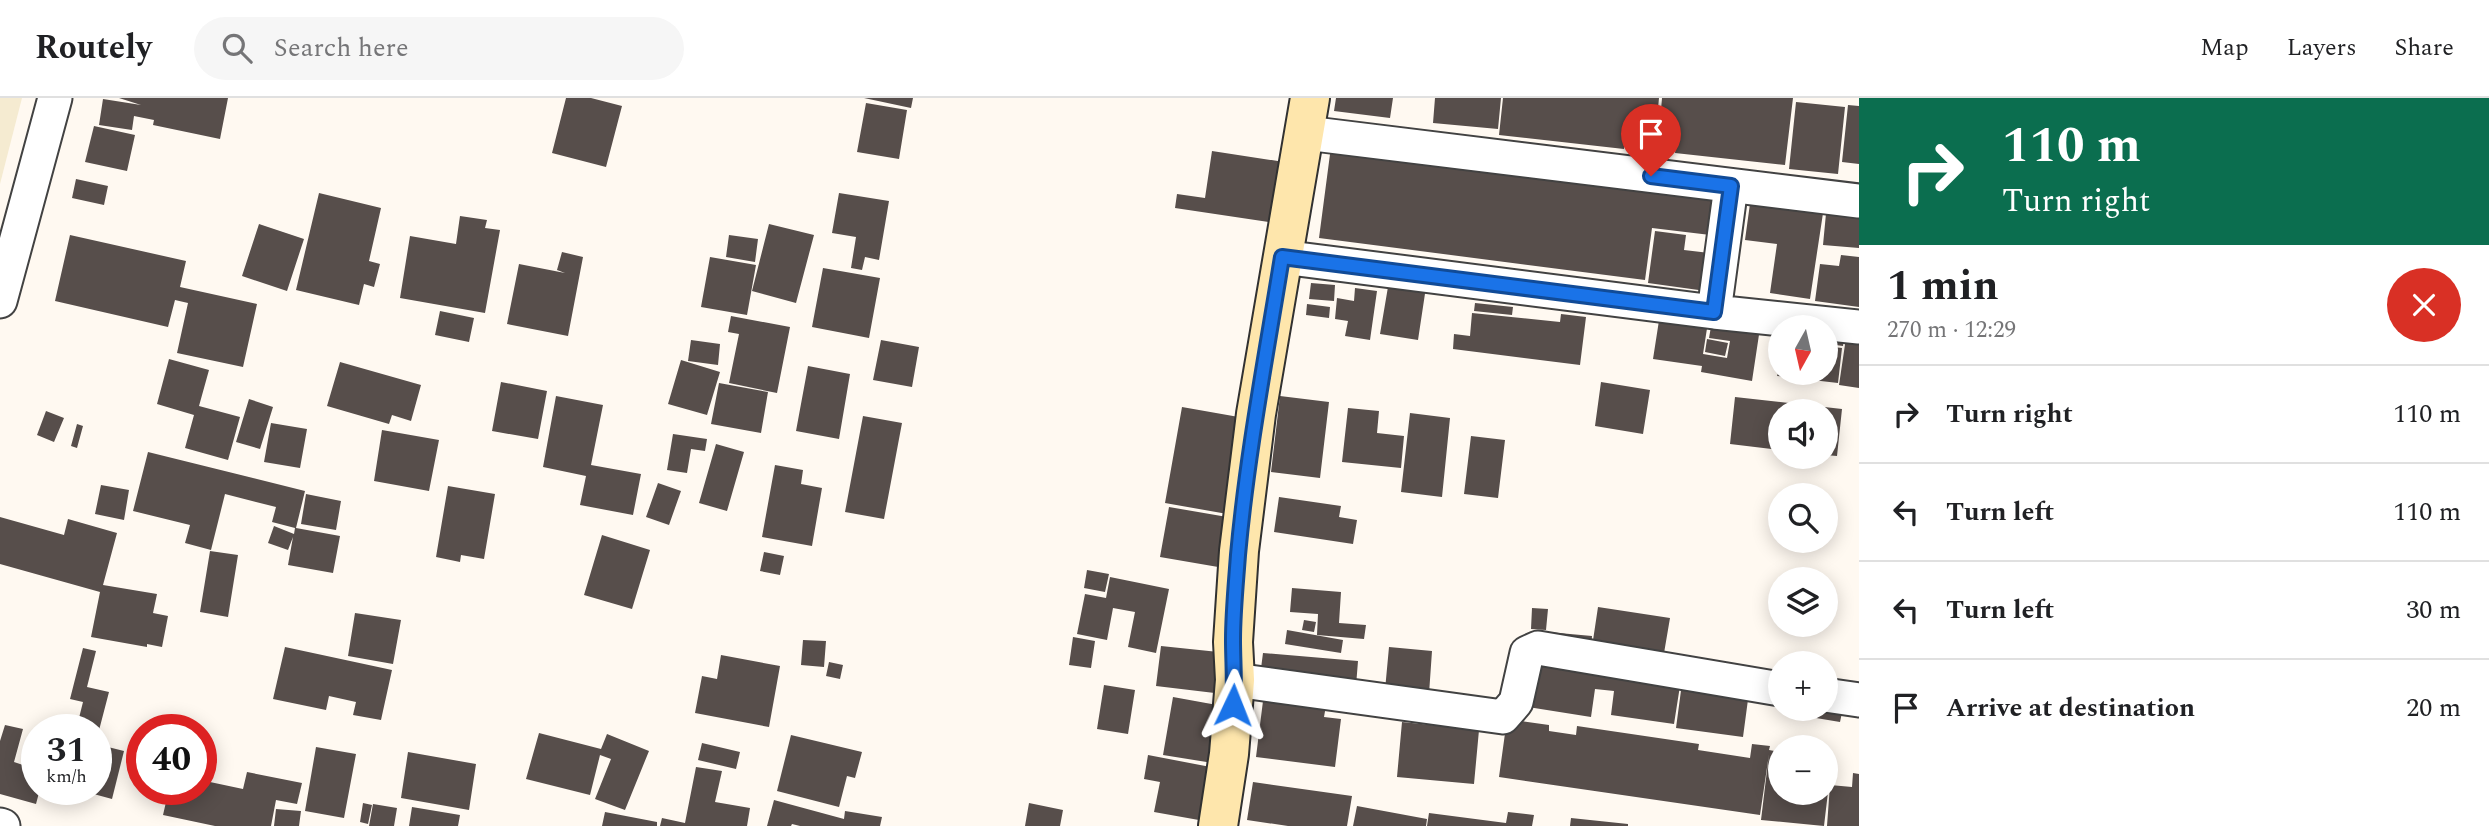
<!DOCTYPE html>
<meta charset="utf-8">
<style>
:root{--surface:#fff;--page:#f6f6f6;--text:#202124;--muted:#757577;--line:#e0e0e0}
body{margin:0;font-family:Spectral,serif;background:var(--page);color:var(--text);height:100vh;display:flex;flex-direction:column;font-size:26px;white-space:nowrap}
*{box-sizing:border-box;margin:0}
p{font-size:23px;color:var(--muted)}
.icon{flex:none;width:38px;height:38px;fill:none;stroke:currentColor;stroke-width:2;stroke-linecap:round;stroke-linejoin:round}
.map{position:relative;flex:1;overflow:hidden}
.drawer{display:flex;flex-direction:column;background:var(--surface);width:630px}
.drawer>*{flex:none}
.banner{background:#0b6e4f;color:#fff;overflow:hidden}
.needle{width:46px;rotate:188deg}
.fabs{position:absolute;left:1768px;top:217px;display:grid;gap:14px}
.fabs a{display:grid;place-items:center;width:70px;height:70px;border-radius:50%;background:var(--surface);box-shadow:0 4px 18px #0003;font-size:35px}
.speed{position:absolute;left:21px;top:616px;display:flex;gap:14px;font-size:35px;font-weight:700;text-align:center}
.speed>*{display:grid;place-content:center;width:91px;height:91px;border-radius:50%;background:var(--surface);box-shadow:0 4px 18px #0003;line-height:1}
.speed small{font-size:18px;font-weight:400}
.speed .limit{border:10px solid #d22;background:#fff;color:#111}
.pin{position:absolute;display:grid;place-items:center;width:60px;height:60px;color:#fff;margin:-72px -30px;border-radius:50% 50% 50% 0;rotate:-45deg;box-shadow:0 0 7px #0007}
.pin .icon{rotate:45deg}
.me{position:absolute;width:77px;margin:-38px;rotate:2deg;stroke-linejoin:round;filter:drop-shadow(0 0 5px #0008)}
.turn{display:flex;align-items:center;gap:24px;height:147px;padding:0 28px;font-size:32px}
.turn .icon{width:91px;height:91px;stroke-width:2.5}
.turn b{display:block;font-size:49px;line-height:60px}
.round{display:grid;place-items:center;flex:none;width:74px;height:74px;border-radius:37px;background:var(--page)}
.headline{display:flex;align-items:center;justify-content:space-between;height:119px;padding:0 28px}
h1{font-size:42px;font-weight:700;line-height:52px}
ul{padding:0;list-style:none}
li{display:flex;align-items:center;gap:21px;height:98px;padding:0 28px;border-top:2px solid var(--line)}
li div{flex:1}
li b{display:block;font-size:26px}
li em{font-style:normal}
header{display:flex;align-items:center;gap:42px;box-sizing:border-box;height:98px;padding:0 35px;background:var(--surface);border-bottom:2px solid var(--line)}
header strong{font-size:33px}
nav{display:flex;gap:38px;margin-inline-start:auto;font-size:24px}
.search{width:490px;height:63px;background:var(--page);display:flex;align-items:center;gap:18px;box-sizing:border-box;padding:0 24px;border-radius:38px;color:var(--muted);font-size:26px}
main{display:flex;flex:1;min-height:0}
.map>svg:first-child{display:block}
</style>
<header>
<strong>Routely</strong>
<div class="search"><svg class="icon" aria-label="search" viewBox="0 0 24 24"><circle cx="10" cy="10" r="6"/><path d="M15 15l6 6"/></svg>Search here</div>
<nav><a>Map</a><a>Layers</a><a>Share</a></nav>
</header>
<main>
<div class="map">
<svg width="1859" height="728" viewBox="0 0 1859 728">
<rect width="100%" height="100%" fill="#fff9f1"/>
<!-- farmland -->
<path fill="#f5ebd1" d="M 0,0 L 22,0 L 0,86 Z"/>
<!-- building -->
<path fill="#574e4b" d="M 119,0 L 228,0 L 220,41 L 153,27 L 154,22 L 134,18 L 132,32 L 99,27 L 103,1 L 141,7 Z
M 566,0 L 591,0 L 622,8 L 606,69 L 552,55 Z
M 864,0 L 913,0 L 911,10 Z
M 1336,0 L 1393,0 L 1390,20 L 1334,13 Z
M 1435,0 L 1501,0 L 1498,31 L 1433,25 Z
M 1503,0 L 1659,0 L 1655,41 L 1625,38 L 1624,51 L 1499,37 Z
M 1662,0 L 1793,0 L 1785,67 L 1675,55 L 1678,26 L 1660,24 Z
M 1796,4 L 1845,9 L 1838,76 L 1789,71 Z
M 866,5 L 907,12 L 899,61 L 857,54 Z
M 1848,7 L 1859,8 L 1859,66 L 1842,64 Z
M 94,28 L 135,37 L 127,73 L 85,64 Z
M 1332,41 L 1731,102 L 1727,139 L 1652,130 L 1645,182 L 1319,140 Z
M 1212,53 L 1284,64 L 1275,125 L 1175,110 L 1177,96 L 1205,100 Z
M 76,81 L 108,88 L 104,107 L 72,100 Z
M 1752,91 L 1825,102 L 1810,201 L 1770,195 L 1777,146 L 1745,142 Z
M 319,95 L 381,110 L 369,163 L 380,166 L 374,189 L 364,186 L 359,207 L 296,192 Z
M 839,95 L 889,103 L 879,162 L 865,159 L 862,172 L 851,170 L 856,139 L 832,135 Z
M 1827,105 L 1859,108 L 1859,150 L 1823,147 Z
M 460,118 L 487,122 L 485,130 L 500,132 L 485,215 L 400,200 L 410,138 L 456,146 Z
M 259,126 L 304,141 L 287,193 L 242,178 Z
M 769,126 L 814,137 L 796,205 L 752,193 Z
M 1655,133 L 1686,137 L 1684,152 L 1718,156 L 1713,194 L 1648,185 Z
M 70,137 L 186,163 L 180,189 L 257,206 L 243,269 L 177,255 L 188,205 L 175,202 L 168,229 L 55,203 Z
M 729,137 L 758,141 L 755,164 L 726,159 Z
M 562,154 L 583,159 L 568,238 L 507,226 L 519,166 L 565,175 L 557,172 Z
M 1841,157 L 1859,159 L 1859,209 L 1815,203 L 1820,166 L 1839,168 Z
M 710,159 L 756,167 L 747,217 L 701,209 Z
M 823,170 L 880,180 L 869,240 L 812,229 Z
M 1389,183 L 1426,189 L 1418,242 L 1380,236 Z
M 1311,185 L 1335,187 L 1334,203 L 1309,201 Z
M 1355,190 L 1377,193 L 1370,242 L 1345,238 L 1348,223 L 1335,221 L 1337,200 L 1354,203 Z
M 1475,205 L 1513,209 L 1512,217 L 1474,213 Z
M 1307,206 L 1330,209 L 1329,220 L 1306,217 Z
M 440,213 L 474,220 L 469,244 L 435,237 Z
M 1472,215 L 1560,224 L 1561,216 L 1586,219 L 1580,267 L 1453,251 L 1454,236 L 1470,238 Z
M 1660,216 L 1708,224 L 1703,256 L 1727,260 L 1730,243 L 1709,240 L 1712,223 L 1760,230 L 1752,283 L 1701,274 L 1702,268 L 1653,261 Z
M 731,218 L 790,229 L 777,295 L 729,285 L 739,236 L 728,234 Z
M 1847,233 L 1859,235 L 1859,290 L 1839,287 Z
M 1829,235 L 1844,236 L 1843,248 L 1828,246 Z
M 1707,241 L 1728,245 L 1725,258 L 1705,254 Z
M 691,242 L 720,246 L 718,267 L 688,263 Z
M 881,242 L 919,249 L 912,289 L 873,282 Z
M 1825,248 L 1842,250 L 1838,285 L 1777,278 L 1778,275 L 1825,275 Z
M 169,261 L 209,272 L 199,308 L 240,319 L 228,362 L 185,350 L 194,317 L 157,306 Z
M 681,262 L 720,274 L 707,317 L 668,306 Z
M 340,264 L 421,287 L 411,323 L 392,317 L 389,326 L 327,308 Z
M 808,268 L 850,276 L 839,341 L 796,333 Z
M 501,284 L 547,293 L 538,341 L 492,333 Z
M 1601,284 L 1650,292 L 1643,336 L 1595,328 Z
M 719,285 L 768,294 L 761,335 L 711,326 Z
M 556,298 L 603,307 L 591,367 L 641,376 L 633,417 L 580,407 L 586,378 L 543,369 Z
M 1280,298 L 1329,304 L 1320,380 L 1271,374 Z
M 1735,299 L 1842,311 L 1837,358 L 1825,357 L 1825,313 L 1780,313 L 1780,352 L 1730,346 Z
M 249,301 L 273,309 L 260,351 L 236,344 Z
M 1182,309 L 1250,321 L 1233,417 L 1165,405 Z
M 1348,310 L 1379,313 L 1377,335 L 1404,338 L 1401,370 L 1342,364 Z
M 46,313 L 64,320 L 54,344 L 37,337 Z
M 1410,315 L 1450,320 L 1442,399 L 1401,394 Z
M 863,318 L 902,325 L 884,421 L 845,414 Z
M 271,325 L 307,331 L 300,370 L 264,364 Z
M 77,326 L 83,328 L 77,350 L 71,348 Z
M 382,332 L 439,342 L 429,393 L 374,383 Z
M 673,336 L 707,341 L 705,353 L 691,351 L 687,375 L 667,372 Z
M 1471,338 L 1505,342 L 1498,400 L 1464,396 Z
M 716,346 L 744,354 L 727,413 L 699,405 Z
M 148,354 L 305,393 L 296,430 L 340,438 L 333,475 L 288,467 L 293,439 L 288,452 L 268,445 L 274,428 L 294,436 L 295,430 L 272,424 L 276,409 L 225,396 L 211,452 L 185,445 L 190,427 L 133,413 Z
M 775,367 L 803,372 L 801,386 L 822,390 L 812,448 L 762,439 Z
M 658,385 L 681,393 L 669,427 L 646,419 Z
M 101,387 L 129,392 L 124,422 L 95,416 Z
M 448,388 L 495,396 L 484,461 L 461,457 L 460,464 L 436,459 Z
M 306,396 L 341,403 L 336,432 L 301,426 Z
M 1279,399 L 1341,408 L 1339,419 L 1357,422 L 1353,446 L 1274,434 Z
M 1169,409 L 1233,420 L 1224,470 L 1160,459 Z
M 0,419 L 64,437 L 68,421 L 117,435 L 103,487 L 157,496 L 153,515 L 168,518 L 162,549 L 147,546 L 147,549 L 91,539 L 100,494 L 0,466 Z
M 602,437 L 650,452 L 632,511 L 584,497 Z
M 210,453 L 238,457 L 228,519 L 200,514 Z
M 764,454 L 784,458 L 780,477 L 760,473 Z
M 1087,472 L 1109,476 L 1105,494 L 1084,490 Z
M 1110,479 L 1169,491 L 1156,555 L 1128,549 L 1135,514 L 1113,510 L 1107,542 L 1077,536 L 1085,496 L 1106,500 Z
M 1292,490 L 1341,494 L 1339,525 L 1366,527 L 1364,541 L 1317,537 L 1318,516 L 1290,514 Z
M 1598,509 L 1670,520 L 1663,561 L 1592,549 Z
M 1532,510 L 1548,511 L 1546,532 L 1531,531 Z
M 355,515 L 401,522 L 393,566 L 348,558 Z
M 1304,522 L 1316,524 L 1314,534 L 1302,532 Z
M 1287,532 L 1343,542 L 1341,555 L 1285,546 Z
M 1548,534 L 1592,538 L 1591,551 L 1547,547 Z
M 1073,539 L 1095,543 L 1091,570 L 1069,567 Z
M 803,542 L 826,543 L 824,569 L 801,567 Z
M 1161,548 L 1228,555 L 1223,596 L 1156,588 Z
M 285,549 L 392,572 L 381,622 L 353,617 L 356,604 L 329,598 L 326,612 L 273,601 Z
M 1389,549 L 1432,553 L 1429,596 L 1385,592 Z
M 83,550 L 96,553 L 87,589 L 109,594 L 97,640 L 96,632 L 76,632 L 83,604 L 70,601 Z
M 1537,552 L 1682,575 L 1674,626 L 1611,617 L 1614,593 L 1595,591 L 1591,619 L 1528,609 Z
M 1263,555 L 1358,563 L 1356,588 L 1260,578 Z
M 721,557 L 780,568 L 769,629 L 695,615 L 702,578 L 717,581 Z
M 829,564 L 843,567 L 840,581 L 826,578 Z
M 1682,585 L 1749,594 L 1743,639 L 1676,630 Z
M 1104,587 L 1135,592 L 1128,636 L 1097,631 Z
M 1265,587 L 1328,596 L 1324,619 L 1341,621 L 1335,669 L 1256,659 Z
M 1173,599 L 1228,609 L 1219,666 L 1163,657 Z
M 1843,610 L 1840,624 L 1810,619 L 1811,611 Z
M 1507,621 L 1549,627 L 1549,633 L 1576,637 L 1577,628 L 1699,646 L 1698,652 L 1750,660 L 1752,646 L 1770,648 L 1769,652 L 1780,654 L 1780,695 L 1825,695 L 1825,659 L 1832,660 L 1824,728 L 1761,722 L 1769,656 L 1760,717 L 1499,679 Z
M 1402,624 L 1479,632 L 1474,686 L 1397,679 Z
M 5,627 L 23,631 L 14,664 L 26,668 L 37,632 L 37,691 L 40,691 L 36,706 L 0,696 L 0,643 Z
M 539,635 L 601,651 L 607,636 L 649,653 L 625,712 L 595,701 L 611,661 L 600,657 L 590,697 L 526,681 Z
M 791,637 L 862,654 L 855,680 L 847,678 L 839,709 L 777,693 Z
M 702,645 L 740,654 L 736,671 L 698,662 Z
M 96,646 L 124,653 L 112,701 L 79,692 L 96,691 Z
M 316,649 L 356,656 L 344,720 L 305,713 Z
M 408,654 L 476,666 L 469,712 L 401,700 Z
M 1148,657 L 1221,671 L 1210,724 L 1154,714 L 1160,684 L 1144,681 Z
M 201,665 L 214,668 L 210,684 L 243,691 L 247,674 L 302,685 L 297,706 L 276,702 L 271,728 L 215,728 L 163,717 L 169,691 L 201,691 Z
M 696,669 L 722,673 L 715,704 L 750,710 L 747,728 L 660,728 L 662,720 L 685,725 Z
M 1853,675 L 1859,676 L 1859,728 L 1827,728 L 1830,687 L 1852,689 Z
M 1253,684 L 1352,698 L 1347,728 L 1288,728 L 1247,722 Z
M 774,702 L 844,721 L 845,713 L 882,719 L 880,728 L 800,728 L 792,726 L 791,728 L 767,728 Z
M 363,705 L 372,707 L 368,726 L 360,724 Z
M 1029,705 L 1063,712 L 1060,728 L 1025,728 Z
M 373,706 L 397,710 L 394,728 L 369,728 Z
M 1357,708 L 1427,721 L 1426,728 L 1353,728 Z
M 412,709 L 460,717 L 458,728 L 409,728 Z
M 276,711 L 301,713 L 299,728 L 274,728 Z
M 605,714 L 657,724 L 657,728 L 602,728 Z
M 1508,714 L 1534,717 L 1532,728 L 1427,728 L 1429,715 L 1506,725 Z
M 1571,720 L 1628,726 L 1628,728 L 1570,728 Z"/>
<g fill="none" stroke-linecap="round" stroke-linejoin="round">
<!-- street casing -->
<g stroke="#424242" stroke-width="37">
<path id="street" d="M 1306,35 L 1859,103
M 1282,159 L 1714,214 L 1859,229
M 0,203 L 55,0
M 1714,214 L 1731,88
M 1235,582 L 1503,619 L 1516,604 L 1527,555 L 1538,550 L 1780,591
M 1825,597 L 1859,602
M 0,727 L 3,728"/>
</g>
<!-- secondary casing -->
<g stroke="#313131" stroke-width="42">
<path id="secondary" d="M 1218,728 L 1229,656 L 1235,582 L 1233,544 L 1239,453 L 1256,316 L 1310,0"/>
</g>
<!-- street -->
<use href="#street" stroke="#fff" stroke-width="33"/>
<!-- secondary -->
<use href="#secondary" stroke="#fee6ac" stroke-width="38"/>
</g>
<g fill="none" stroke-linecap="round" stroke-linejoin="round">
<!-- route casing -->
<g stroke="#114b97" stroke-width="18">
<path id="route" d="M 1233,607 C 1235,585 1233,564 1233,542 C 1233,514 1236,485 1238,457 C 1247,357 1266,258 1282,159 L 1714,214 L 1731,88 L 1651,78"/>
</g>
<!-- route -->
<use href="#route" stroke="#1a73e8" stroke-width="12"/>
</g>
</svg>
<div class="fabs">
<a><svg class="needle" viewBox="-14 -14 28 28"><path d="M0-13l5 13h-10z" fill="#e53935"/><path d="M0 13l5-13h-10z" fill="#757577"/></svg></a>
<a><svg class="icon" aria-label="sound" viewBox="0 0 24 24"><path d="M4 9h4l5-4v14l-5-4H4zM17 9q2 3 0 6"/></svg></a>
<a><svg class="icon" aria-label="search" viewBox="0 0 24 24"><circle cx="10" cy="10" r="6"/><path d="M15 15l6 6"/></svg></a>
<a><svg class="icon" aria-label="layers" viewBox="0 0 24 24"><path d="M12 4l9 5-9 5-9-5zM3 14l9 5 9-5"/></svg></a>
<a>+</a>
<a>−</a>
</div>
<div class="speed"><div>31<small>km/h</small></div><div class="limit">40</div></div>
<div class="pin" style="left:1651px;top:78px;background:#d93025"><svg class="icon" aria-label="arrive" viewBox="0 0 24 24"><path d="M6 21V4h12l-3 4 3 4H6"/></svg></div>
<svg class="me" style="left:1233px;top:607px" viewBox="-20 -20 40 40"><path d="M0-17L14 15 0 8-14 15z" fill="#1a73e8" stroke="#fff" stroke-width="4"/></svg>
</div>
<section class="drawer">
<div class="banner">
<div class="turn"><svg class="icon" aria-label="right" viewBox="0 0 24 24"><path d="M7 20v-9h11M14 6l5 5-5 5"/></svg><div><b>110 m</b>Turn right</div></div>
</div>
<div class="headline"><div><h1>1 min</h1><p>270 m · 12:29</p></div><a class="round" style="background:#d93025;color:#fff"><svg class="icon" aria-label="close" viewBox="0 0 24 24"><path d="M6 6l12 12M18 6L6 18"/></svg></a></div>
<ul>
<li><svg class="icon" aria-label="right" viewBox="0 0 24 24"><path d="M7 20v-9h11M14 6l5 5-5 5"/></svg><div><b>Turn right</b></div><em>110 m</em></li>
<li><svg class="icon" aria-label="left" viewBox="0 0 24 24"><path d="M17 20v-9H6M10 6l-5 5 5 5"/></svg><div><b>Turn left</b></div><em>110 m</em></li>
<li><svg class="icon" aria-label="left" viewBox="0 0 24 24"><path d="M17 20v-9H6M10 6l-5 5 5 5"/></svg><div><b>Turn left</b></div><em>30 m</em></li>
<li><svg class="icon" aria-label="arrive" viewBox="0 0 24 24"><path d="M6 21V4h12l-3 4 3 4H6"/></svg><div><b>Arrive at destination</b></div><em>20 m</em></li>
</ul>
</section>
</main>
